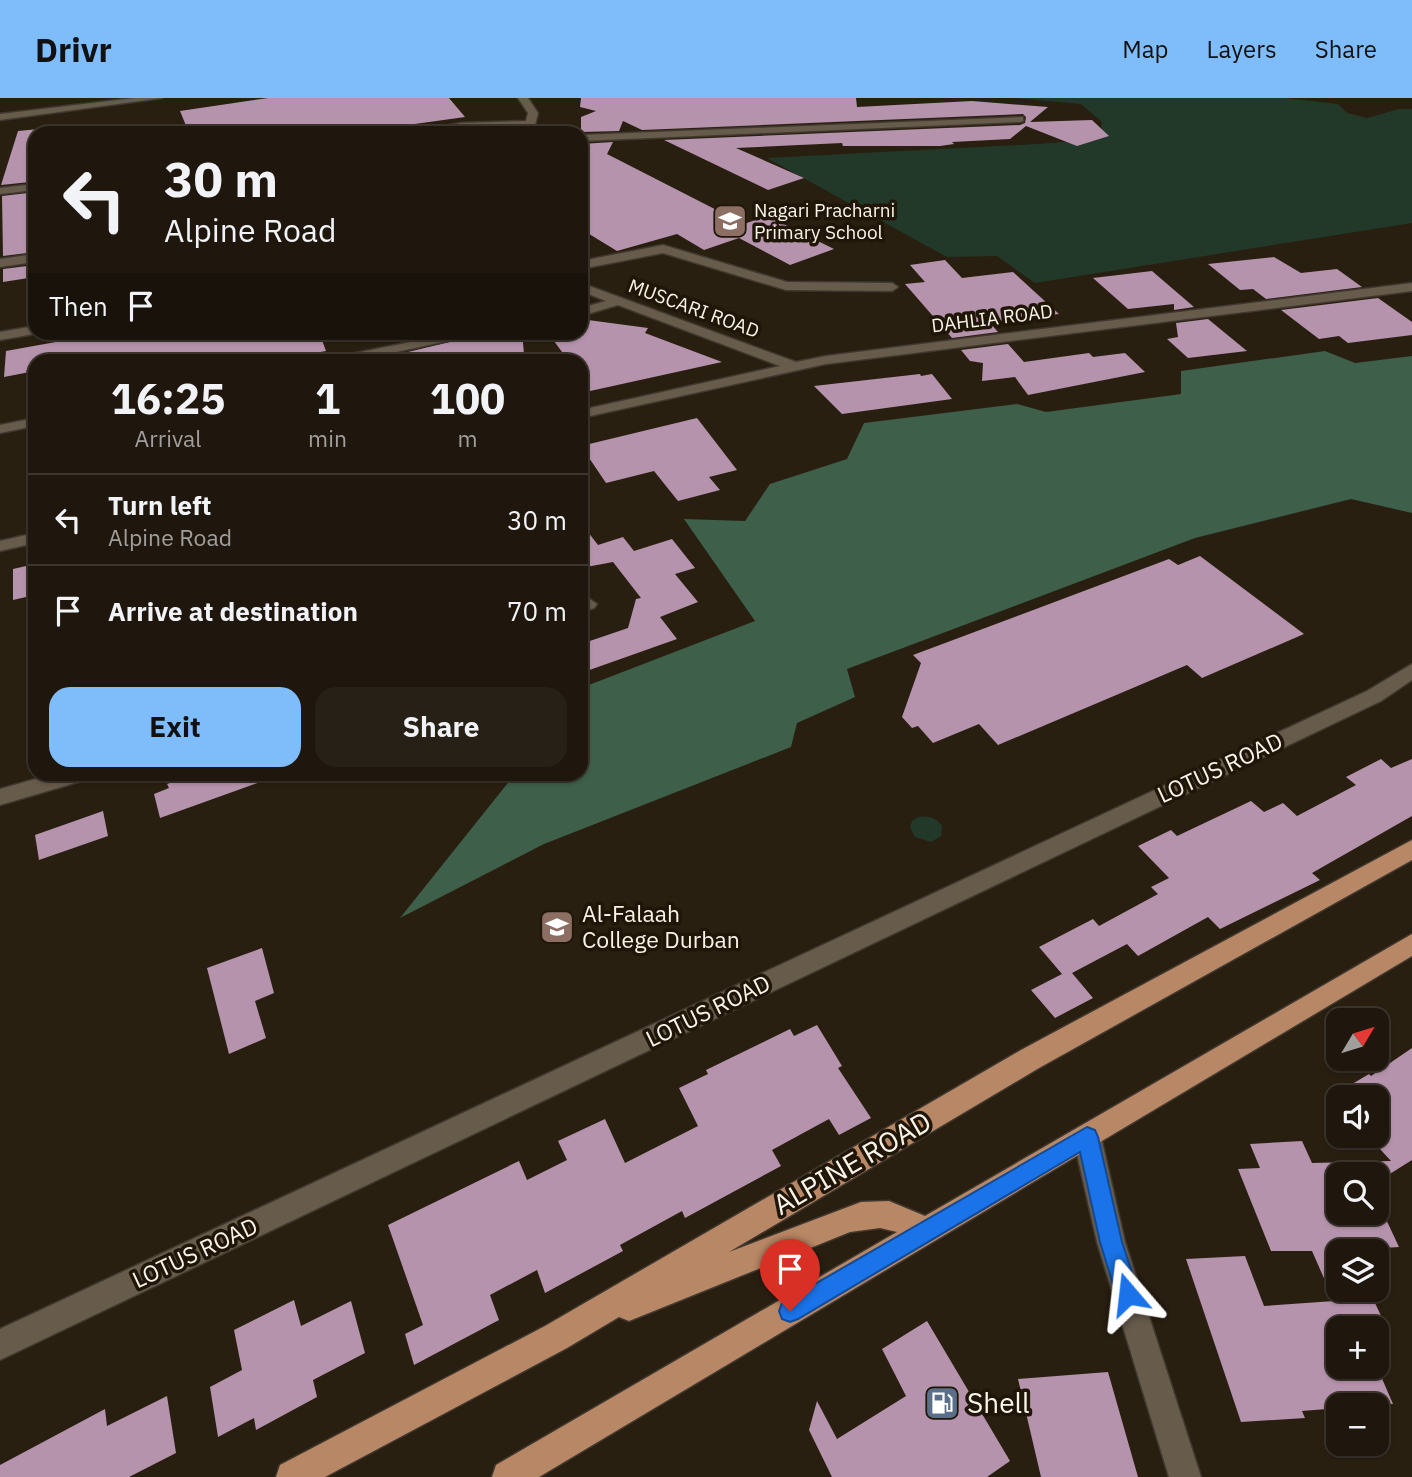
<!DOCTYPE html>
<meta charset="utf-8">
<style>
:root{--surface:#1f170d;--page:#272016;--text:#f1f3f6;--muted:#a19f9d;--line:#3c362e;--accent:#7fbdfa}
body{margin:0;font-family:"IBM Plex Sans",sans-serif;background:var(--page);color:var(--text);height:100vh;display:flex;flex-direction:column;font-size:26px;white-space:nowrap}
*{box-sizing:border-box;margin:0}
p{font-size:23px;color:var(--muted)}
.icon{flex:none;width:38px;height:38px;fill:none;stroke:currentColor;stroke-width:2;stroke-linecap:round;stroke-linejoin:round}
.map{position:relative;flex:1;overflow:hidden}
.sheet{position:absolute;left:28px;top:256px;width:560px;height:427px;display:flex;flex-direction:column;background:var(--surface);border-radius:21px;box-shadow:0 2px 5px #0004,0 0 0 2px var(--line)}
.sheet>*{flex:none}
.banner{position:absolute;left:28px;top:28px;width:560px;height:214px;border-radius:21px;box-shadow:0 2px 5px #0004,0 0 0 2px var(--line);background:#1f170d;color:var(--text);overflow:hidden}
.needle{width:46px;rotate:52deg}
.controls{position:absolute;left:1326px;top:910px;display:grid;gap:14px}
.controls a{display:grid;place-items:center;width:63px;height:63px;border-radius:14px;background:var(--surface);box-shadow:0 2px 5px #0004,0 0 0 2px var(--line);font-size:35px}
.pin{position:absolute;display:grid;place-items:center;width:60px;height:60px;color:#fff;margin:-72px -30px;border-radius:50% 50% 50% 0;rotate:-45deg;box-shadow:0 0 7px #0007}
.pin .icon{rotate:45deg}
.me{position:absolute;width:77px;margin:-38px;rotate:343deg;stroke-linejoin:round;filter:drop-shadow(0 0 5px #0008)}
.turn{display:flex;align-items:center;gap:24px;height:147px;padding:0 21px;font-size:32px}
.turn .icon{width:91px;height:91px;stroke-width:2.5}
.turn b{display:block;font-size:49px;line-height:60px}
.then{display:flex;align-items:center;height:66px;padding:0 21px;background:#0003;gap:14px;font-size:26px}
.eta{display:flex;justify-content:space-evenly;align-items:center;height:119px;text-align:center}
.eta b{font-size:42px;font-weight:700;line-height:49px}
.action{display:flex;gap:14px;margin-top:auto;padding:14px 21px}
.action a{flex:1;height:80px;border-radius:21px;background:var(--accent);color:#111;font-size:28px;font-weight:700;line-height:80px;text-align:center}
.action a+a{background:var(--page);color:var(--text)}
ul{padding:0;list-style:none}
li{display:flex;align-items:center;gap:21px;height:91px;padding:0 21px;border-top:2px solid var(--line)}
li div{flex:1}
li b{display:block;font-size:26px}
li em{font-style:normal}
header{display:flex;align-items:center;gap:42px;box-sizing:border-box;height:98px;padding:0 35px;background:var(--accent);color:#111}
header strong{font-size:33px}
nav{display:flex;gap:38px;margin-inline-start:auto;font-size:24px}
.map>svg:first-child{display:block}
</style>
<header>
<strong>Drivr</strong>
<nav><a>Map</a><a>Layers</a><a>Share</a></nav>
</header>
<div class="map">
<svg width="1412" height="1379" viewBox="0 0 1412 1379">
<rect width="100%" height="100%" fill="#291f11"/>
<!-- green -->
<path fill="#22392a" d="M 1015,0 L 1285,0 L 1338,6 L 1347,15 L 1367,20 L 1399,11 L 1412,11 L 1412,125 L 1035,185 L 997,158 L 947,159 L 767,60 L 1038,46 L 1076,43 L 1100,35 L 1102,24 L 1081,6 Z
M 918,719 C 928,717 937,720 942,728 L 941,738 L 931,744 L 915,739 L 910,729 L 912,723 Z"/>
<!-- forest -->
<path fill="#3e5f4a" d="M 1325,253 L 1355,265 L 1412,258 L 1412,415 L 1351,401 L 1195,440 L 847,571 L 855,599 L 797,625 L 791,649 L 544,746 L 400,820 L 515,676 L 581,676 L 581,590 L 755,523 L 684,421 L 745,423 L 770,386 L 847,361 L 864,325 L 1017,306 L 1046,314 L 1181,296 L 1181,273 Z"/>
<!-- building -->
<path fill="#b593ac" d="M 268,0 L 449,0 L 465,19 L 350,35 L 189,35 L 180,13 Z
M 581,0 L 856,0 L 857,9 L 972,3 L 1048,9 L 1030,24 L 1092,22 L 1109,38 L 1077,48 L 1026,28 L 1010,41 L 952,44 L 954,46 L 940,48 L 843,48 L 842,45 L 736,50 L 804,80 L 768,92 L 664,42 L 1020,27 L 1025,25 L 1026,19 L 1023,16 L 642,32 L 623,23 L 619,33 L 581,34 L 581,19 L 596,13 L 580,9 Z
M 39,31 L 38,35 L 35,35 L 30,84 L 1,87 L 18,33 Z
M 613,44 L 607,56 L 744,126 L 767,118 L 834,151 L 790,167 L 739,140 L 704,152 L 677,136 L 617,153 L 581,131 L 581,46 Z
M 28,95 L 26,103 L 35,102 L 35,154 L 3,158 L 2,98 Z
M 1274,159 L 1301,175 L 1337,171 L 1362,189 L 1266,201 L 1253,191 L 1240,192 L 1208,166 Z
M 945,162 L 962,180 L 1013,174 L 1059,216 L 998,223 L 999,225 L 991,226 L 998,234 L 952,240 L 905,186 L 925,184 L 910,167 Z
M 35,167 L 35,179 L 3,184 L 3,171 Z
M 1152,173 L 1194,209 L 1174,212 L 1174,206 L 1128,211 L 1093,180 Z
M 1378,200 L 1412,224 L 1412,237 L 1348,245 L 1339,238 L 1319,241 L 1281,212 Z
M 1208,221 L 1247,253 L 1188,260 L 1167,241 L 1178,239 L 1176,225 Z
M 588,222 L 648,230 L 645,235 L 722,264 L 581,295 L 581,262 L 568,262 L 551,239 L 581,234 Z
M 111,234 L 319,234 L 326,253 L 275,262 L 35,262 L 35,273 L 4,279 L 6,253 Z
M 491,234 L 522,234 L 524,256 L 494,262 L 412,262 L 408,254 Z
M 1008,246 L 1024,264 L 1089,255 L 1093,259 L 1125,255 L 1145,274 L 1028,297 L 1015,279 L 982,283 L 983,265 L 970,263 L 961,252 Z
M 920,276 L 921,278 L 932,276 L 952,301 L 842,316 L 814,288 Z
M 697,320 L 737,372 L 709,379 L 720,392 L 678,403 L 654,373 L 606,385 L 581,348 Z
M 581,425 L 598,447 L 623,439 L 634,453 L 672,441 L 695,470 L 675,476 L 698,504 L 660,519 L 677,541 L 581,575 L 581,546 L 628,530 L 636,501 L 641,500 L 613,464 L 581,470 Z
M 1200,458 L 1304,536 L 1202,580 L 1187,567 L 998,647 L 979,626 L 933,645 L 918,628 L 912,630 L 902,619 L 921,565 L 913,557 L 1169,461 L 1178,467 Z
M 35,466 L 35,497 L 13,502 L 13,471 Z
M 1381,661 L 1391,670 L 1412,661 L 1412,718 L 1312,775 L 1320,782 L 1220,831 L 1208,819 L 1138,858 L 1127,846 L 1072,875 L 1093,900 L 1055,920 L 1031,892 L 1062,876 L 1039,849 L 1093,821 L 1099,828 L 1158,796 L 1151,789 L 1169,780 L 1138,748 L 1171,732 L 1177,738 L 1251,703 L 1264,714 L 1283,705 L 1297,718 L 1356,687 L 1346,679 Z
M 214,676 L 276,676 L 277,678 L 160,720 L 154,696 L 169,690 L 167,686 L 187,679 L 189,684 Z
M 103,713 L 108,738 L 39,762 L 35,737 Z
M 262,850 L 274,895 L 255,903 L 266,940 L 229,956 L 207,870 Z
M 817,927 L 842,968 L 838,970 L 871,1020 L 839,1037 L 829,1021 L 772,1052 L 781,1068 L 685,1120 L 682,1113 L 620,1147 L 623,1153 L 545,1195 L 537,1172 L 490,1197 L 499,1222 L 414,1267 L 405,1236 L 423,1227 L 388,1127 L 519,1063 L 527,1082 L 567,1062 L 558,1043 L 605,1021 L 625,1065 L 698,1028 L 679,990 L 708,976 L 706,972 L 790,931 L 794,938 Z
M 1412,950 L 1412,1062 L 1377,1084 L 1377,1076 L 1339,1076 L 1339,1115 L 1377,1115 L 1377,1102 L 1399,1149 L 1339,1153 L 1339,1192 L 1369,1192 L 1389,1235 L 1377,1236 L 1377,1230 L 1339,1230 L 1339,1269 L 1377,1269 L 1393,1306 L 1339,1307 L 1339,1310 L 1302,1313 L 1305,1320 L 1241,1324 L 1186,1161 L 1245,1158 L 1264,1208 L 1334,1203 L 1312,1153 L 1271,1153 L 1238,1071 L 1260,1070 L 1250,1046 L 1302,1043 L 1312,1065 L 1391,1063 L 1368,1038 L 1377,1038 L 1377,999 L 1339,999 L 1339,1006 L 1332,998 L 1369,976 L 1371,978 Z
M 294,1202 L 301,1228 L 351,1203 L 365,1255 L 313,1282 L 317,1299 L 256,1332 L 254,1320 L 218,1339 L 210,1289 L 242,1272 L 234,1232 Z
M 927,1223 L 1010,1363 L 987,1379 L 832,1379 L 809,1332 L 817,1303 L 837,1341 L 906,1298 L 882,1251 Z
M 1108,1274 L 1138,1379 L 1041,1379 L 1018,1281 Z
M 167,1298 L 176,1355 L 129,1379 L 0,1379 L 0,1367 L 105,1311 L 107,1328 Z"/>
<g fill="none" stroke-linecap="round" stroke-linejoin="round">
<!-- minor casing -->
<g stroke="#40382f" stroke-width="3">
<path id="minor" d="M 134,0 L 162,0 L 0,22 L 0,16 Z
M 518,0 L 528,0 L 538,15 L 533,35 L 523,35 L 525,29 L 408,35 L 461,25 L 526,23 L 528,15 Z
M 1023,19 L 1023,23 L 1020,24 L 581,43 L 581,37 Z
M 35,86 L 35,92 L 0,96 L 0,90 Z
M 663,147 L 787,184 L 892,185 L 898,189 L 892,193 L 786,192 L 663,155 L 581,171 L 581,163 Z
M 35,156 L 35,164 L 0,169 L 0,161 Z
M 581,185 L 796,264 L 826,258 L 1412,185 L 1412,193 L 826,266 L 581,320 L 581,312 L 780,268 L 618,207 L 581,218 L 581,210 L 606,203 L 581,193 Z
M 35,228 L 35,234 L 40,235 L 0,242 L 0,234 Z
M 460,234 L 489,234 L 359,262 L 334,262 L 341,258 Z
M 35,320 L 35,328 L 0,335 L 0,327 Z
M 35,435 L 35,445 L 0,453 L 0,443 Z
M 588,500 L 597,506 L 594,510 L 581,514 L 581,502 Z
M 1412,566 L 1412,582 L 1381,603 L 0,1262 L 0,1231 L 1367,593 Z
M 53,676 L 88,676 L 85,682 L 0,707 L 0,691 Z
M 1087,1026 L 1097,1030 L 1101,1039 L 1125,1144 L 1201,1379 L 1169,1379 L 1097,1144 L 1073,1039 L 1077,1030 Z"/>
</g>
<!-- major casing -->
<g stroke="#40382f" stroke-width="3">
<path id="major" d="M 1412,742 L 1412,762 L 1039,970 L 729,1154 L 861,1104 L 889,1103 L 925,1118 L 1412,836 L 1412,858 L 539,1379 L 492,1379 L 496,1367 L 897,1134 L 880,1130 L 850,1134 L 629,1223 L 619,1219 L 567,1250 L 325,1379 L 276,1379 L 280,1367 L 545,1228 L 1021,952 Z"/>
</g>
<!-- minor -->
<use href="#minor" fill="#675b4b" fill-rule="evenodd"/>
<!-- major -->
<use href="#major" fill="#b88765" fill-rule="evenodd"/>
</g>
<!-- route -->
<path fill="#1a73e8" stroke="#114b97" stroke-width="2" d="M 1087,1029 L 1095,1032 L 1098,1039 L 1122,1144 L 1139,1196 L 1136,1204 L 1128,1208 L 1120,1204 L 1116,1196 L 1100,1144 L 1080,1054 L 798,1221 L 790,1224 L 782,1221 L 779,1213 L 782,1205 Z"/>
<!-- icons -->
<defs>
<g id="school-square" transform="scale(1.75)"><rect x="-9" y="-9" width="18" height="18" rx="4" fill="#8d6e63" stroke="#1f1608"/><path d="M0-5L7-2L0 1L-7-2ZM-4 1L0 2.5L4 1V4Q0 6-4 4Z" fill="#fff"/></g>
<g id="fuel-square" transform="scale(1.75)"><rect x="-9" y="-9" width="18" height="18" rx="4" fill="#5c6f8a" stroke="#1f1608"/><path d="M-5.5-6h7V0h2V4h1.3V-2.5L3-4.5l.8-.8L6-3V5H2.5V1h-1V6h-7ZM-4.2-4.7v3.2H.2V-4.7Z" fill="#fff"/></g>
</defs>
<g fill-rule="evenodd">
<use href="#school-square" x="730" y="123"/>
<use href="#school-square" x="557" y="829"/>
<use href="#fuel-square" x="942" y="1305"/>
</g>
<g text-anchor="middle" stroke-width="7" stroke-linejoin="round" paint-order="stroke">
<!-- far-poi labels -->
<g font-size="19" fill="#faf3e9" stroke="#1f1608" text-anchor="start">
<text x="754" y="119">Nagari Pracharni<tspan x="754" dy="22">Primary School</tspan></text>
</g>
<!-- far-street labels -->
<g font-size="19" fill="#faf3e9" stroke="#1f1608">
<text transform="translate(694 210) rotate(20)" y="7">MUSCARI ROAD</text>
<text transform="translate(992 220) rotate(-7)" y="7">DAHLIA ROAD</text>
</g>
<!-- street labels -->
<g font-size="23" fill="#faf3e9" stroke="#1f1608">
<text transform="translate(1220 670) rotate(-25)" y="8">LOTUS ROAD</text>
<text transform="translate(708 913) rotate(-26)" y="8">LOTUS ROAD</text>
<text transform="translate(195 1155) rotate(-25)" y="8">LOTUS ROAD</text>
</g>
<!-- poi labels -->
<g font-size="23" fill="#faf3e9" stroke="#1f1608" text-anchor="start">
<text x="582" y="824">Al-Falaah<tspan x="582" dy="26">College Durban</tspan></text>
</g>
<!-- near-street labels -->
<g font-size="28" fill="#faf3e9" stroke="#1f1608">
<text transform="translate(852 1065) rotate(-30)" y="10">ALPINE ROAD</text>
</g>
<!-- near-poi labels -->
<g font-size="28" fill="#faf3e9" stroke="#1f1608" text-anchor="start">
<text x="967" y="1315">Shell</text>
</g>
</g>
</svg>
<div class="controls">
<a><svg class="needle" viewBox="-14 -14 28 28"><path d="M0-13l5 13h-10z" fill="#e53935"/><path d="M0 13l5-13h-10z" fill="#a19f9d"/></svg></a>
<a><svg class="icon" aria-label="sound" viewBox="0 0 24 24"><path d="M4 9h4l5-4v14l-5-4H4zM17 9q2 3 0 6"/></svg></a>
<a><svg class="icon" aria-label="search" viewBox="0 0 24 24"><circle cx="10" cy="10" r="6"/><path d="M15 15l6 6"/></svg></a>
<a><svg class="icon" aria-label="layers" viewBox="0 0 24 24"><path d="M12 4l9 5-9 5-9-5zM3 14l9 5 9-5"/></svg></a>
<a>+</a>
<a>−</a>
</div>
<div class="pin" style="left:790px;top:1213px;background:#d93025"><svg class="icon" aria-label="arrive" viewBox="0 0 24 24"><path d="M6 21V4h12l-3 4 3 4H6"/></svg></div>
<svg class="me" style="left:1128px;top:1196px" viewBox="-20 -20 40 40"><path d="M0-17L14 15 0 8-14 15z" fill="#1a73e8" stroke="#fff" stroke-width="4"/></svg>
<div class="banner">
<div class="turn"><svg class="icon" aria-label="left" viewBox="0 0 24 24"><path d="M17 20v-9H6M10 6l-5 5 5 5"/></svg><div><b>30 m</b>Alpine Road</div></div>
<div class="then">Then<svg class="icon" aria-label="arrive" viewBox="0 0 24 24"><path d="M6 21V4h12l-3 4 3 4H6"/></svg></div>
</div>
<section class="sheet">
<div class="eta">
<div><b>16:25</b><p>Arrival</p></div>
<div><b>1</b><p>min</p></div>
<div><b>100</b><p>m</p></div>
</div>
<ul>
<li><svg class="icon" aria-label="left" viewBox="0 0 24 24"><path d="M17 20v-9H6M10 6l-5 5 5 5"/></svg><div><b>Turn left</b><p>Alpine Road</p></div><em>30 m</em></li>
<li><svg class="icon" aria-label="arrive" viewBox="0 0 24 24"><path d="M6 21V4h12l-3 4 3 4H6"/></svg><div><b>Arrive at destination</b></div><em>70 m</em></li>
</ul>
<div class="action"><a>Exit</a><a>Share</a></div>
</section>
</div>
